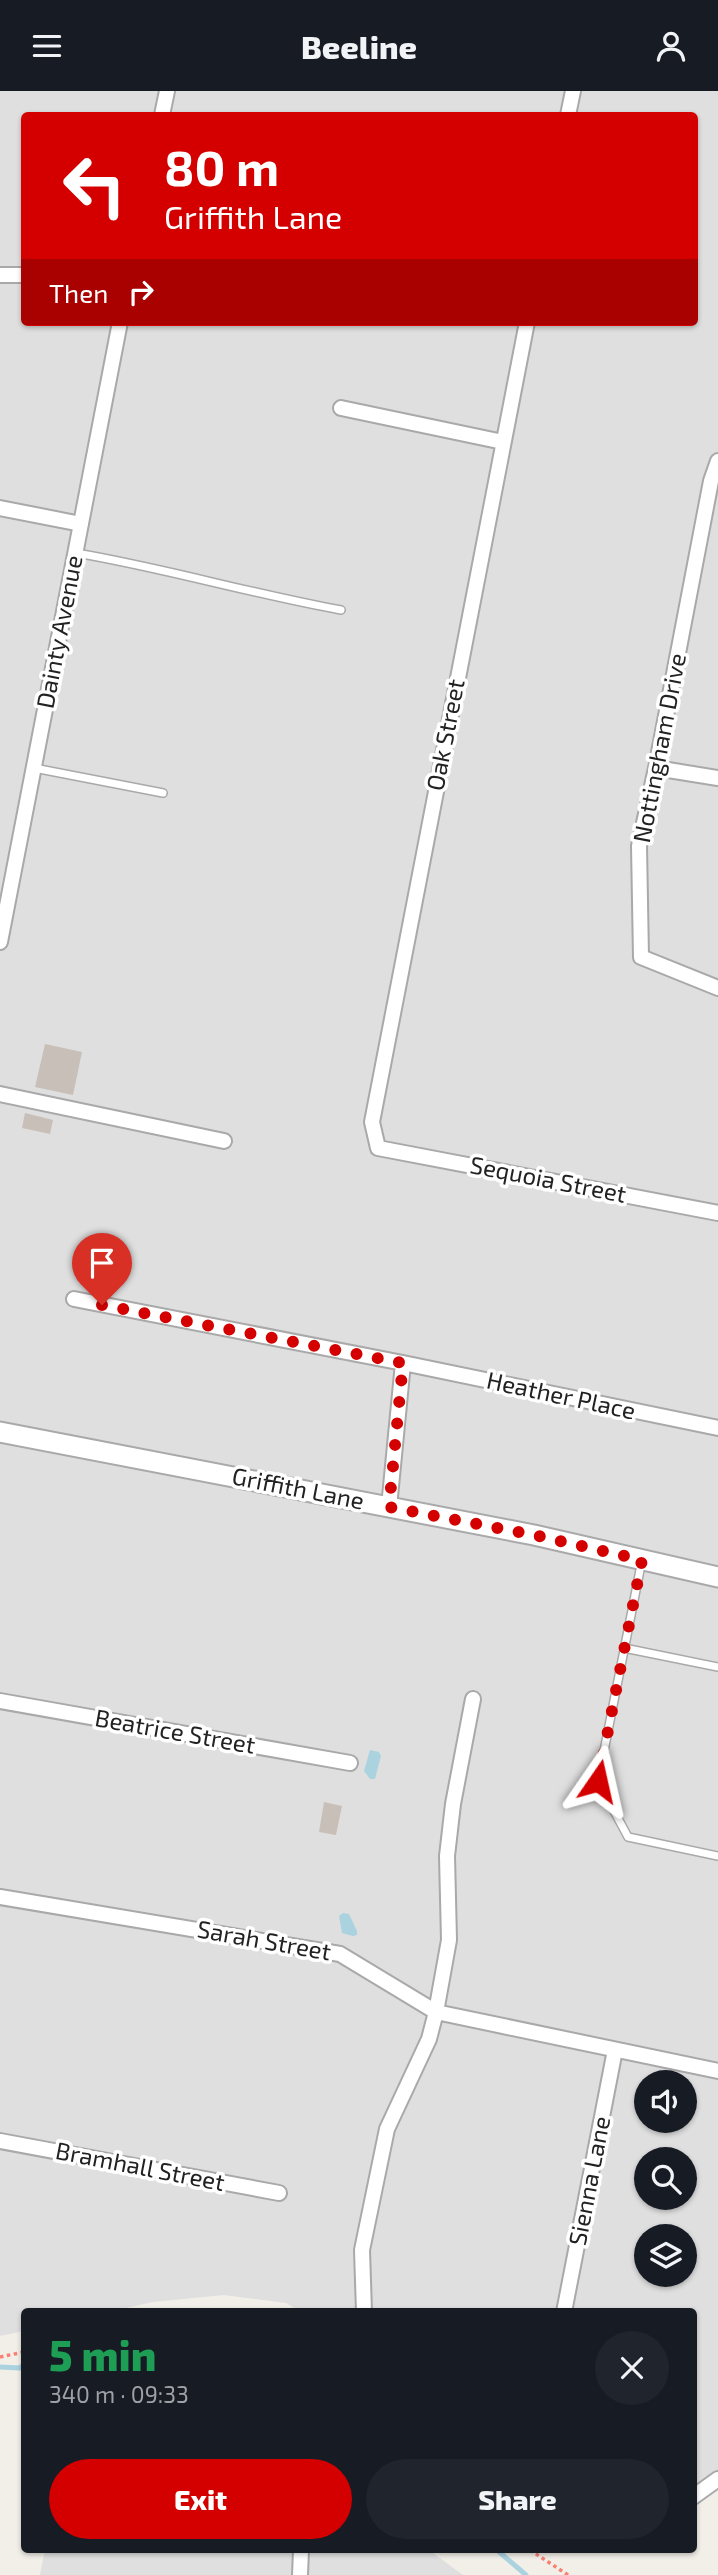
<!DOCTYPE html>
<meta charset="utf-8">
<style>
:root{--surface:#171b24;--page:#20242c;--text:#f1f3f6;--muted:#9ea1a6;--accent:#d40000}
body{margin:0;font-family:"Exo 2",sans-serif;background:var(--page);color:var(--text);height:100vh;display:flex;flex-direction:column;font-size:26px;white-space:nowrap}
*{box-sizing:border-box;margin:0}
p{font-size:23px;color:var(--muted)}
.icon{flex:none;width:38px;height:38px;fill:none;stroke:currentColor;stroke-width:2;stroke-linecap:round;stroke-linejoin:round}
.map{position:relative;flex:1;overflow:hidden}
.details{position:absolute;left:21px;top:2217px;width:676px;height:245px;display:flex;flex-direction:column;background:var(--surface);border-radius:7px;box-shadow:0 2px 5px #0004}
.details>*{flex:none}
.top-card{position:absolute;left:21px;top:21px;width:677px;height:214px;border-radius:7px;box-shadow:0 2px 5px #0004;background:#d40000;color:#fff;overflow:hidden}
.buttons{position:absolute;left:634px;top:1979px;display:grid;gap:14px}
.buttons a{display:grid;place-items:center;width:63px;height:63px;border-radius:50%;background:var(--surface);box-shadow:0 2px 5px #0004;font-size:35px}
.pin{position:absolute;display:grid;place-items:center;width:60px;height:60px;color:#fff;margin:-72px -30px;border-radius:50% 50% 50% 0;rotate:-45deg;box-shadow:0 0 7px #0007}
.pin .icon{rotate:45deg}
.me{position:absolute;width:77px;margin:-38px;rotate:11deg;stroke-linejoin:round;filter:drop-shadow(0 0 5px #0008)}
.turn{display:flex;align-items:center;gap:24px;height:147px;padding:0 28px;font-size:32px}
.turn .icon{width:91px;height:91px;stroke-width:2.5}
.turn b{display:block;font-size:49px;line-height:60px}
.then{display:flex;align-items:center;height:66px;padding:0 28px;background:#0003;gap:14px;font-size:26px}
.round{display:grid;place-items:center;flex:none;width:74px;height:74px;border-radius:37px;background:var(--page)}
.summary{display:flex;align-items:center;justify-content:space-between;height:119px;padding:0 28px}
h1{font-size:42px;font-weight:800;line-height:52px;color:#1e9e55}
.action{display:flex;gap:14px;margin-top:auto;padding:14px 28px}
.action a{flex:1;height:80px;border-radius:42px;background:var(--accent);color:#fff;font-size:28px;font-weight:800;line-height:80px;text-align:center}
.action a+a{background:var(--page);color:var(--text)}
header{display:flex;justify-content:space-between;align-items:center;height:91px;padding:0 28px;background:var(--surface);font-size:32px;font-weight:800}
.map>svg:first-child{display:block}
</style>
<header><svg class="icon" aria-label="menu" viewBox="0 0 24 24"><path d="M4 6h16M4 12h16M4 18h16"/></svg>Beeline<svg class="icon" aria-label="person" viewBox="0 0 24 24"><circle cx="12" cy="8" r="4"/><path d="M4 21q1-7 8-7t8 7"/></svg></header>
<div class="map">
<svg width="718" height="2484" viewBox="0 0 718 2484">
<rect width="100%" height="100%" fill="#f2efe9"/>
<!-- residential -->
<path fill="#e0dfdf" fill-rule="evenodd" d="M 0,0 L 718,0 L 718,2388 L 693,2406 L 693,2221 L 301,2221 L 286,2212 L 224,2204 L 153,2211 L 108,2221 L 24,2221 L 24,2240 L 0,2245 ZM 24,24 L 695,24 L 695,231 L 24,231 ZM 646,1992 L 684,1992 L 684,2030 L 646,2030 ZM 646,2068 L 684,2068 L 684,2107 L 646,2107 ZM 646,2146 L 684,2146 L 684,2184 L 646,2184 Z
M 45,2459 L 429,2459 L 463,2484 L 40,2484 Z"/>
<!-- water -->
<path fill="#aad3df" d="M 370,1659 L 379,1661 L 381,1665 L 375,1688 L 370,1688 L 364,1680 Z
M 343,1822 L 349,1823 L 357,1840 L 357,1844 L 353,1845 L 342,1842 L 339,1825 Z"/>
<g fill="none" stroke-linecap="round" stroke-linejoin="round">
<!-- stream -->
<path stroke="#aad3df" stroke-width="5" d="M 0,2276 L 20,2277 L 24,2273
M 497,2459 L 526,2484"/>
</g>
<!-- building -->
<path fill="#c7bfb8" d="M 45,953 L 82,961 L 73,1004 L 35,996 Z
M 25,1022 L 53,1029 L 50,1043 L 22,1037 Z
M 324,1711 L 342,1715 L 336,1744 L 319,1741 Z"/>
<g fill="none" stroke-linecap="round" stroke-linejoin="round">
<!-- service casing -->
<g stroke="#a9a9a9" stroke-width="10">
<path id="service" d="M 76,462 C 165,477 252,503 341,519
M 34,677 L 163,702
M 642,1469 L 598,1690 L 628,1746 L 718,1765
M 624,1557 L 718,1576"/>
</g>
<!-- minor casing -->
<g stroke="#a9a9a9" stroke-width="18">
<path id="minor" d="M 162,24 L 167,0
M 568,24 L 573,0
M 0,184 L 24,184
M 527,231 L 372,1031 L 378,1057 L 718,1122
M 341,317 L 503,351
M 718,370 L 711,390 L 656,677 L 639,755 L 641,866 L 718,897
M 0,417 L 81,433
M 656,677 L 718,687
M 0,851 L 120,231
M 0,1003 L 224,1050
M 74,1208 L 403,1272 L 718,1337
M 389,1416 L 403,1272
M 0,1610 L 350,1672
M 0,1806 L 340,1863 L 436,1921 L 718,1980
M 0,2050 L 279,2102
M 364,2221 L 362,2159 L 387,2038 L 429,1948 L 436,1921 L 449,1849 L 447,1765 L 453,1713 L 473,1608
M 564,2221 L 615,1959
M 693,2406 L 718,2388
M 300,2484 L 301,2459"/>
</g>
<!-- tertiary casing -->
<g stroke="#a9a9a9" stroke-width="23">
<path id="tertiary" d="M 0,1341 L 534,1444 L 718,1486"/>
</g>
<!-- path -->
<path stroke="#fa8072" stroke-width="3.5" stroke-dasharray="3.5 3.5" stroke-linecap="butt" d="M 0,2266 L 24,2261
M 530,2459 L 568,2484"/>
<!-- service -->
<use href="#service" stroke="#fff" stroke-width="7"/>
<!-- minor -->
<use href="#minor" stroke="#fff" stroke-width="14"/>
<!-- tertiary -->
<use href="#tertiary" stroke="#fff" stroke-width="19"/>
</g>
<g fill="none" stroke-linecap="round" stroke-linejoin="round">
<!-- route -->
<path stroke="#d40000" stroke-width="12" stroke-dasharray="0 21.6" d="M 102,1214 L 403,1272 L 389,1416 L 534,1444 L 642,1469 L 598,1690"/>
</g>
<g text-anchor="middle" stroke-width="7" stroke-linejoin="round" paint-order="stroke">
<!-- street labels -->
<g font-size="24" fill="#222" stroke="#fff">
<text transform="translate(60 541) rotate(-79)" y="8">Dainty Avenue</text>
<text transform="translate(446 644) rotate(-79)" y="8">Oak Street</text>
<text transform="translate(660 657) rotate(-79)" y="8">Nottingham Drive</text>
<text transform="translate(548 1089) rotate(11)" y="8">Sequoia Street</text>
<text transform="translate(561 1305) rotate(12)" y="8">Heather Place</text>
<text transform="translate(298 1398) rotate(11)" y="8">Griffith Lane</text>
<text transform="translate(175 1641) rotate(10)" y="8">Beatrice Street</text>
<text transform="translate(264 1850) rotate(10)" y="8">Sarah Street</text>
<text transform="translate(140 2076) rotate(11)" y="8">Bramhall Street</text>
<text transform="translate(590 2090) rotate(-79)" y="8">Sienna Lane</text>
</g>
</g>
</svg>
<div class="buttons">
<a><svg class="icon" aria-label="sound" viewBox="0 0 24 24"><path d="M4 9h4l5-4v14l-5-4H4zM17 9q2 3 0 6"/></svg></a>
<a><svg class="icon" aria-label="search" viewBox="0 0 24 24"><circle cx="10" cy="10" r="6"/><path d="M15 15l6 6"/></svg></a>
<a><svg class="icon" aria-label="layers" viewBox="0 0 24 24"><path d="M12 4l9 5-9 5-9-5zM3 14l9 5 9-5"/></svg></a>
</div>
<div class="pin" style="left:102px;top:1214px;background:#d93025"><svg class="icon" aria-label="arrive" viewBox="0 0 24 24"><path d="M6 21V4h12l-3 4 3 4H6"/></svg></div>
<svg class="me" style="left:598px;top:1690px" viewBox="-20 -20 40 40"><path d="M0-17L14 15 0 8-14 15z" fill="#d40000" stroke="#fff" stroke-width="4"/></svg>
<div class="top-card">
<div class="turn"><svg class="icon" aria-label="left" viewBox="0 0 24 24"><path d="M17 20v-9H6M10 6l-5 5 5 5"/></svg><div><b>80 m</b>Griffith Lane</div></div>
<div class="then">Then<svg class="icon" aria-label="right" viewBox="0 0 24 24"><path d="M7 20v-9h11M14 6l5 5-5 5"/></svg></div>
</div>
<section class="details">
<div class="summary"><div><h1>5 min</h1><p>340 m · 09:33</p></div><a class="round"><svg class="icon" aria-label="close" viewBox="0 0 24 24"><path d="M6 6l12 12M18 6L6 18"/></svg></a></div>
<div class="action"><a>Exit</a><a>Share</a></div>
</section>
</div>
